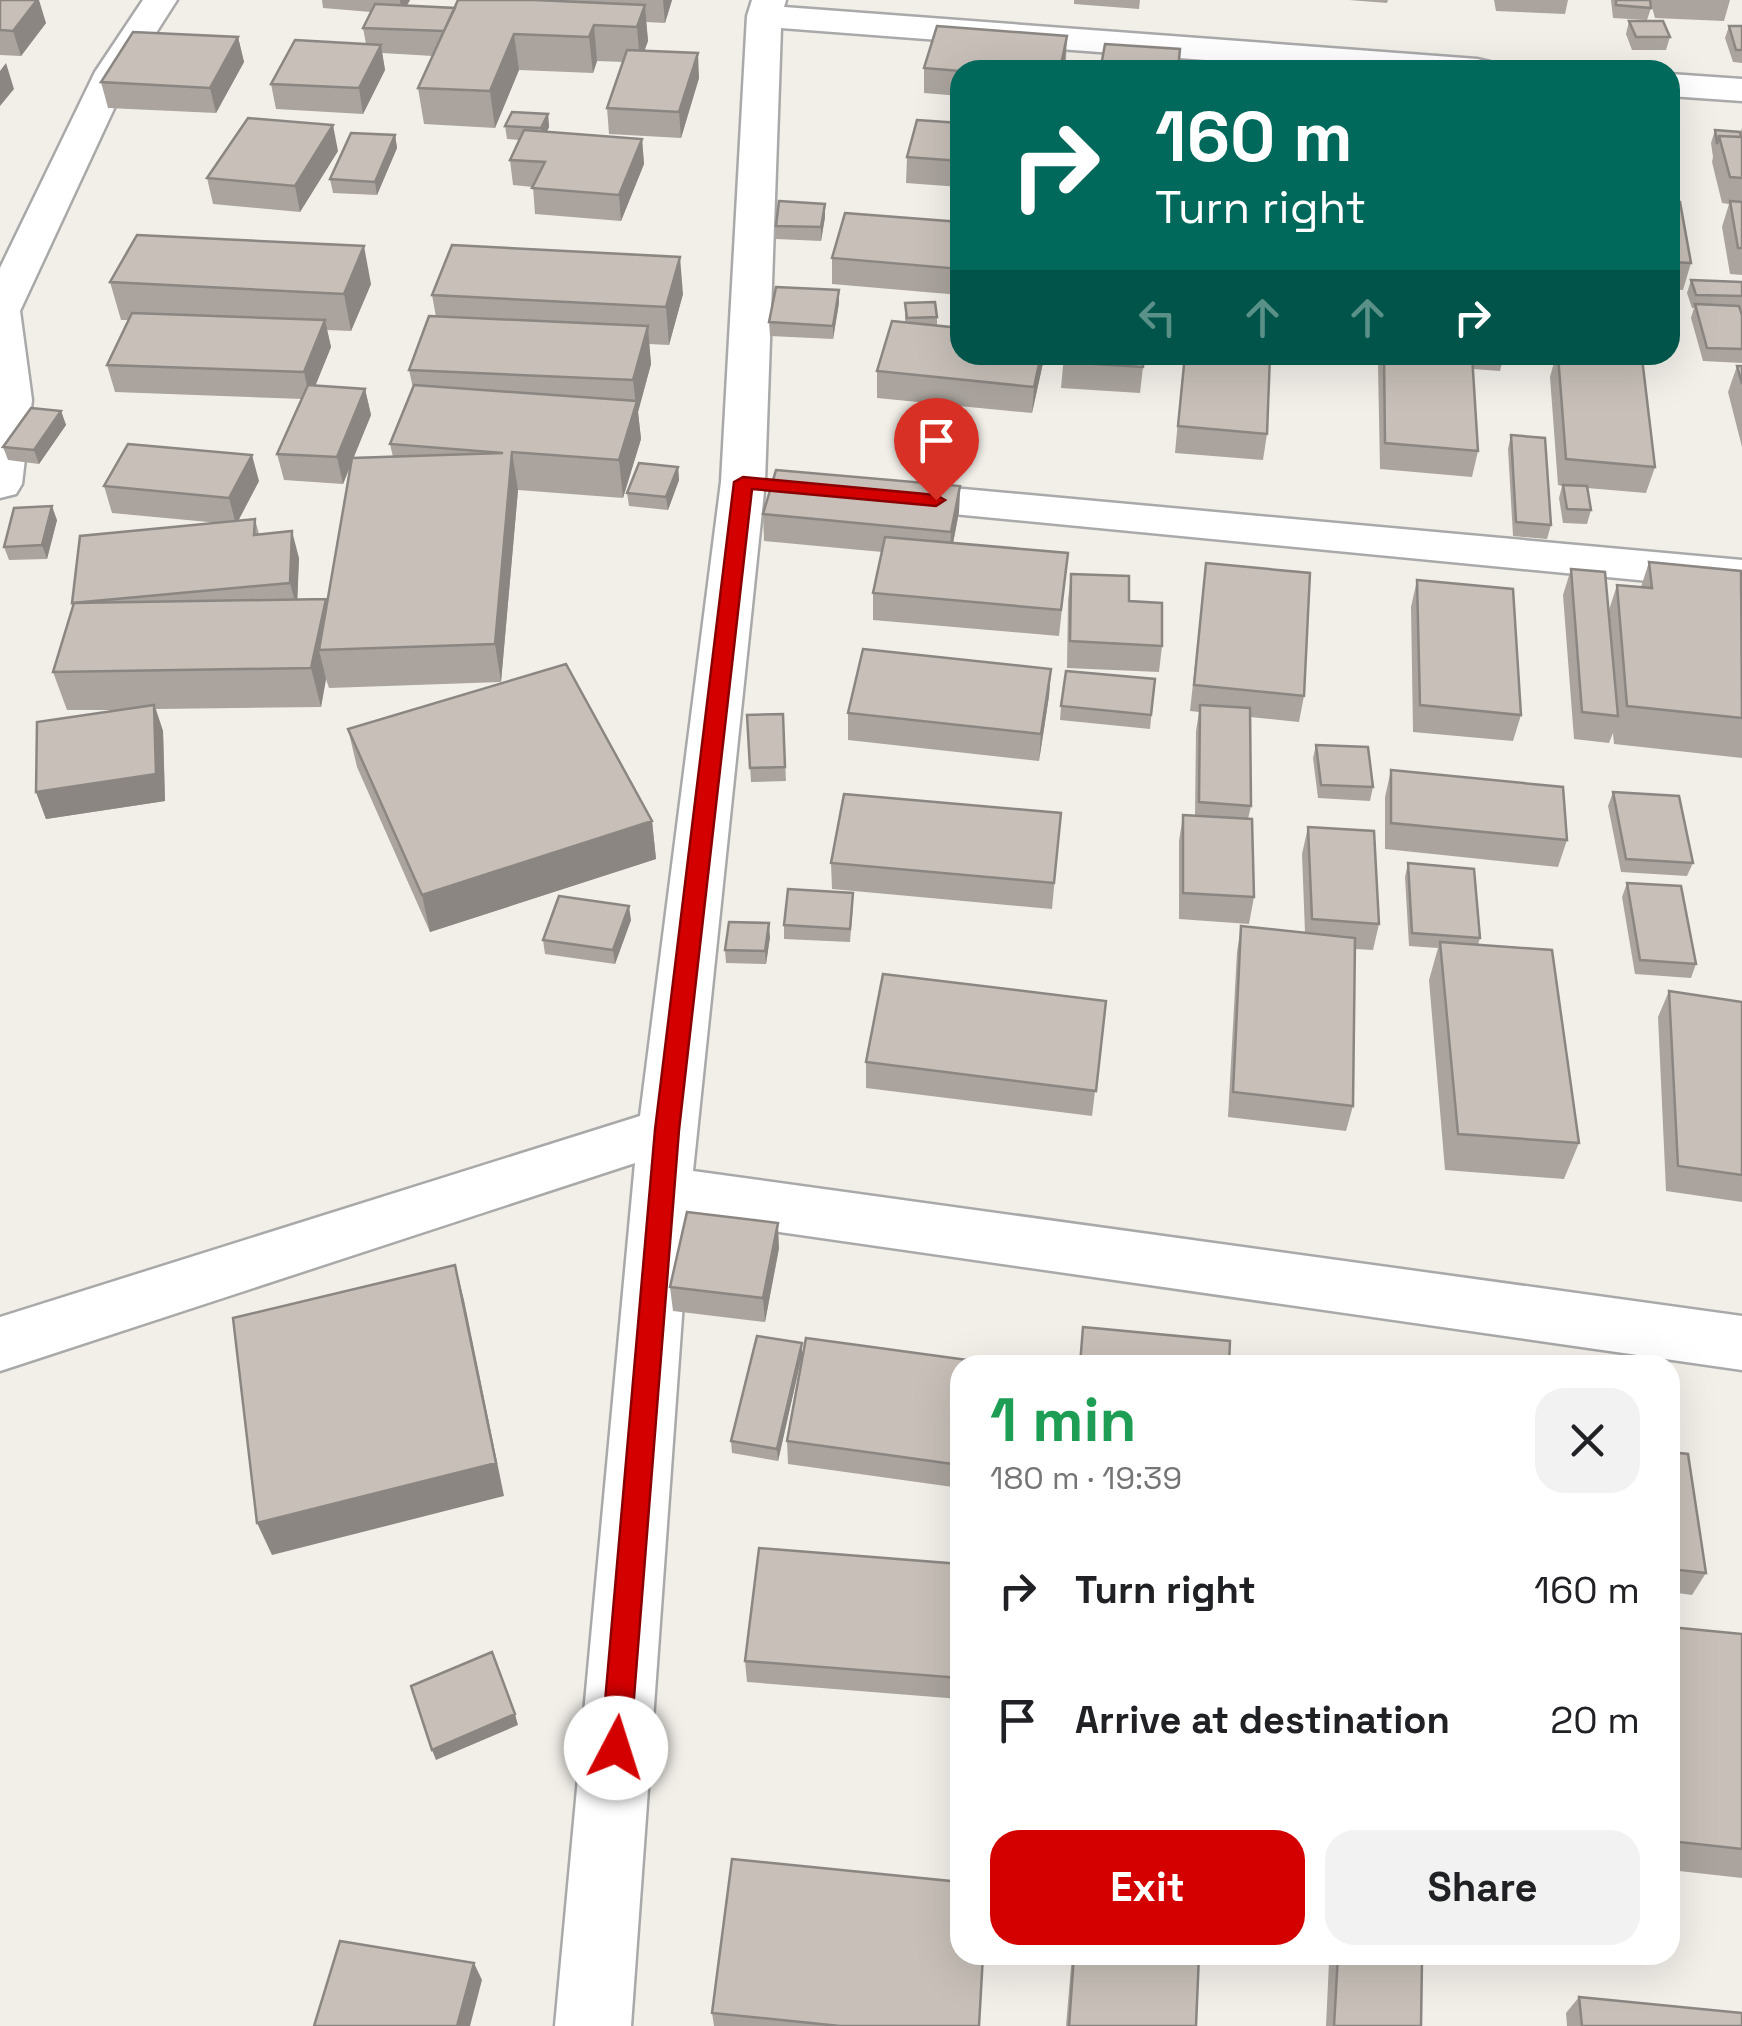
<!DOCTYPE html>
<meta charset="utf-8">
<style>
:root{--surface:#fff;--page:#f2f2f2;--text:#202124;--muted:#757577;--accent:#d40000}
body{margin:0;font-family:"Space Grotesk",sans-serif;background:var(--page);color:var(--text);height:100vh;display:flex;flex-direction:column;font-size:38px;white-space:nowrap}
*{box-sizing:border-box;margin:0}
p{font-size:32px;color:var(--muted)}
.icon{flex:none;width:55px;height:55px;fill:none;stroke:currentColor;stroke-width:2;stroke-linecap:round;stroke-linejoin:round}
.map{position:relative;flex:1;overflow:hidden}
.sheet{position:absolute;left:950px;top:1355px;width:730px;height:610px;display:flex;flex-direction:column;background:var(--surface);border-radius:30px;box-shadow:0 10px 40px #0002}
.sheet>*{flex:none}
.top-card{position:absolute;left:950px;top:60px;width:730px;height:305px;border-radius:30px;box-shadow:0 10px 40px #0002;background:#00695c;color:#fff;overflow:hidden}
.pin{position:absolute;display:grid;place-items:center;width:85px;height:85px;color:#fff;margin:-102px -42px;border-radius:50% 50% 50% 0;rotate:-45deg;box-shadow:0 0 10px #0007}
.pin .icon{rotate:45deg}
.me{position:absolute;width:110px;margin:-55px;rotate:5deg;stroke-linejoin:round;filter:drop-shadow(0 0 8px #0008)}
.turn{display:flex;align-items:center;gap:35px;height:210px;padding:0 40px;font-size:45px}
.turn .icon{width:130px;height:130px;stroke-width:2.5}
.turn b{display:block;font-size:70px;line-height:85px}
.lanes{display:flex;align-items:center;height:95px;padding:0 40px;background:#0003;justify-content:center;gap:50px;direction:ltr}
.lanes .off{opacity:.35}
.round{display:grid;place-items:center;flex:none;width:105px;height:105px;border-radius:30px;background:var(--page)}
.head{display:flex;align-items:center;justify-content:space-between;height:170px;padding:0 40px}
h1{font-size:60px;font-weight:700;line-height:75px;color:#1e9e55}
.cta{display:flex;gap:20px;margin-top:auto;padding:20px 40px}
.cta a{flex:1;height:115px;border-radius:30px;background:var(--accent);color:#fff;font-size:40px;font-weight:700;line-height:115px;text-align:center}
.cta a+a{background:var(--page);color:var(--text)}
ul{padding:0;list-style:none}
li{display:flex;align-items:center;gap:30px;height:130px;padding:0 40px}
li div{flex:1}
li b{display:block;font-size:38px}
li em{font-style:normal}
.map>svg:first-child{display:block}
</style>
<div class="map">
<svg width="1742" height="2026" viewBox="0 0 1742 2026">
<rect width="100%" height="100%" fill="#f2efe9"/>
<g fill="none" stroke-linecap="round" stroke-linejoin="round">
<!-- street casing -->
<g stroke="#a9a9a9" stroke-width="5">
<path id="street" d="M 143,0 L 177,0 L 131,72 L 20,311 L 32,400 L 22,484 L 16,494 L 0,498 L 0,268 L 95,72 Z
M 752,0 L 786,0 L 784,7 L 1477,59 L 1490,62 L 1495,70 L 1337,70 L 781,28 L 765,482 L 693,1171 L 1742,1316 L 1742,1370 L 689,1219 L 631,2026 L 555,2026 L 635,1163 L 0,1371 L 0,1317 L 640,1116 L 721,482 L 747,16 Z
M 1670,74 L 1742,79 L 1742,101 L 1670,96 Z
M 886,482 L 1742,560 L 1742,590 L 870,506 L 864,496 L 870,486 Z"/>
</g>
<!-- street -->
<use href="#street" fill="#fff" fill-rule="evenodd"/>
</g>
<!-- wall -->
<path fill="#aba49e" d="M 0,0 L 46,23 L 21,56 L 0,55 Z
M 322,0 L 410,0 L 407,5 L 455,8 L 458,0 L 672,0 L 665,23 L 646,22 L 648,41 L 644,51 L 699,78 L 681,138 L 609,134 L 607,108 L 623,62 L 597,61 L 593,73 L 519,70 L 495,128 L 424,124 L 418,88 L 433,56 L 382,53 L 385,70 L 363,114 L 276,109 L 271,84 L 366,44 L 363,28 L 371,12 L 323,8 Z
M 1074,0 L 1140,0 L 1139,9 L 1074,4 Z
M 1349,0 L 1388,0 L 1387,3 Z
M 1494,0 L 1568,0 L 1565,14 L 1496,11 Z
M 1611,0 L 1650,0 L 1651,8 L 1647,20 L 1613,18 Z
M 1650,0 L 1730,0 L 1724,21 L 1655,18 Z
M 1629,21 L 1670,37 L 1666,50 L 1632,50 L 1626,34 Z
M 1729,26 L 1742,26 L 1742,63 L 1733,62 L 1725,38 Z
M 1067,36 L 1066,61 L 960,70 L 960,96 L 924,93 L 924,68 Z
M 238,37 L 244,62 L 216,113 L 108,108 L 101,82 Z
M 1105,44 L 1178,70 L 1101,70 Z
M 548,114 L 549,127 L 547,132 L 642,139 L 644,164 L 621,221 L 535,214 L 533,187 L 513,185 L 510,160 L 519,140 L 507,139 L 505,126 Z
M 960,123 L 960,187 L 906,183 L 907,157 Z
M 1742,128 L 1742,275 L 1730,274 L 1722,227 L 1729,204 L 1722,203 L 1712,162 L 1713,157 L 1711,143 L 1715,130 L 1740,134 Z
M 395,135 L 397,148 L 377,195 L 333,193 L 330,179 Z
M 338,151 L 300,212 L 213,204 L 207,178 Z
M 1670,201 L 1691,263 L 1683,290 L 1673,289 L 1678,331 L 1670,357 L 1648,355 L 1670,355 Z
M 825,204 L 825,217 L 821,241 L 776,239 L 776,226 Z
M 960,222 L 960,295 L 832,284 L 832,258 Z
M 1691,280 L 1742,282 L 1742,310 L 1740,310 L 1742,315 L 1742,363 L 1703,361 L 1691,318 L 1694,308 L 1692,308 L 1687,293 Z
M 110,282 L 371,284 L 351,331 L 327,330 L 331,347 L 315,386 L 365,389 L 371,415 L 353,458 L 393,457 L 390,444 L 413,388 L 409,370 L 436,317 L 432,295 L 683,294 L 669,345 L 649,344 L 651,364 L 638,412 L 641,439 L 623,498 L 518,490 L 501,682 L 329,688 L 326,679 L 321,707 L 156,709 L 163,731 L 165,801 L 46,819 L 36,792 L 120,710 L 67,710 L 53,672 L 73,607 L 72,603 L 219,523 L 112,513 L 104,486 L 259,481 L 238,521 L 255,519 L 259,534 L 299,558 L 297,600 L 327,604 L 351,464 L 343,484 L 284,480 L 277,454 L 302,399 L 115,392 L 107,365 L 129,320 L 121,320 Z
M 839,290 L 839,303 L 833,339 L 770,336 L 769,322 Z
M 905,303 L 937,317 L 937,326 L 1043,363 L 1032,413 L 877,398 L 877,371 L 905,323 Z
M 1064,355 L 1143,367 L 1140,393 L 1061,388 Z
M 1184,355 L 1270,355 L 1267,434 L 1263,460 L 1175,453 Z
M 1381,355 L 1504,355 L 1500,371 L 1473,369 L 1478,451 L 1472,477 L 1380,469 L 1378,366 Z
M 1556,355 L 1608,355 L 1655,467 L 1646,493 L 1587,488 L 1591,510 L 1587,524 L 1563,523 L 1559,498 L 1562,486 L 1558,485 L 1550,377 Z
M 1737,366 L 1742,366 L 1742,447 L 1728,392 Z
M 61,411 L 66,425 L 39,464 L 8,460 L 3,447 Z
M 1511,435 L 1551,525 L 1547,539 L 1513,536 L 1508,449 Z
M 678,467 L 679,480 L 668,510 L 629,506 L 627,493 Z
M 960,486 L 959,512 L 953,543 L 1068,553 L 1059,636 L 873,620 L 873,593 L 882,552 L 764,541 L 763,514 Z
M 57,520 L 47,559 L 9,560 L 4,547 Z
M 1649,562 L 1742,578 L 1742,758 L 1614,744 L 1613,733 L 1609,743 L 1574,739 L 1563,595 L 1571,569 L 1609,610 L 1617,585 L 1641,587 Z
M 1206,563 L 1304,696 L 1299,722 L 1250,717 L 1251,806 L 1248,819 L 1254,897 L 1249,924 L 1179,919 L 1179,841 L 1183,815 L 1195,816 L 1196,731 L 1199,712 L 1190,711 Z
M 1071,574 L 1129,601 L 1162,646 L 1159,672 L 1067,668 L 1068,600 Z
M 1417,580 L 1521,715 L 1513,741 L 1413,732 L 1411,607 Z
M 1051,669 L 1049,696 L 1039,761 L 848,740 L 848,713 Z
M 1155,679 L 1150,729 L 1060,720 L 1061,706 Z
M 783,714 L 786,781 L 751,782 L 747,715 Z
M 348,729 L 652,821 L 656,859 L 430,932 L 357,767 Z
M 1316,745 L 1373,787 L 1370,801 L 1318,798 L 1313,758 Z
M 1391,770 L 1567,840 L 1558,867 L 1385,849 L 1385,797 Z
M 1613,792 L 1693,863 L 1687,876 L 1621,872 L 1608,806 Z
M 1061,813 L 1052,909 L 832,889 L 831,863 Z
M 1308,827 L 1379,924 L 1373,950 L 1355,949 L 1353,1106 L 1346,1131 L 1228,1117 L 1237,952 L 1241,926 L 1305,933 L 1302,854 Z
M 1408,863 L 1480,938 L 1478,945 L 1579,1143 L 1564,1179 L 1445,1170 L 1429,980 L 1438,948 L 1409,946 L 1405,877 Z
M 1627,883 L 1696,964 L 1691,978 L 1635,974 L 1622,897 Z
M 853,906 L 850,942 L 784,939 L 784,925 Z
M 631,920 L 615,964 L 545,954 L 543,940 Z
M 770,937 L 766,964 L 726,963 L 725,950 Z
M 1669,991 L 1742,1002 L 1742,1202 L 1666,1191 L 1658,1017 Z
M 1106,1001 L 1092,1116 L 866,1088 L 866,1062 Z
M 779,1248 L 765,1322 L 673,1311 L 670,1287 Z
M 802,1343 L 802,1355 L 778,1461 L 732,1453 L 731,1441 Z
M 960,1365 L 960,1488 L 788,1464 L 787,1441 Z
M 1670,1452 L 1706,1573 L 1692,1595 L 1670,1592 Z
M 960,1564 L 960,1699 L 747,1682 L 745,1661 Z
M 1670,1627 L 1742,1634 L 1742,1878 L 1670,1870 Z
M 1072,1955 L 1199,1955 L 1196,2026 L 1066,2026 Z
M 1333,1955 L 1399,1955 L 1421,2026 L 1326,2026 L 1329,1962 Z
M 1579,1997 L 1742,2026 L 1567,2026 L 1566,2013 Z
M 712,2013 L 979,2026 L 714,2026 Z"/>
<!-- shaded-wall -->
<path fill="#8b8681" d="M 37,0 L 39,0 L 46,23 L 21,56 L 13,31 Z
M 400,0 L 410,0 L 402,14 Z
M 663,0 L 672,0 L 665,23 Z
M 645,5 L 648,41 L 640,63 L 637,27 Z
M 594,25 L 597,61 L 593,73 L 589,37 Z
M 514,34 L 519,70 L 495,128 L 490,91 Z
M 1067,36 L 1064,70 L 1060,70 Z
M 238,37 L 244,62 L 216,113 L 210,88 Z
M 381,45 L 385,70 L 363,114 L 359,88 Z
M 698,53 L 699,78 L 681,138 L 679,112 Z
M 6,63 L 14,89 L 0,106 L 0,71 Z
M 548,114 L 549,127 L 542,141 L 541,128 Z
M 333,125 L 338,151 L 300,212 L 295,186 Z
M 395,135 L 397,148 L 377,195 L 375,182 Z
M 642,139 L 644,164 L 621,221 L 619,195 Z
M 825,204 L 825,217 L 821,241 L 821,227 Z
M 364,246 L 371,284 L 351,331 L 344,294 Z
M 680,257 L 683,294 L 669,345 L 666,307 Z
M 839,290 L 839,303 L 833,339 L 833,326 Z
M 325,320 L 331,347 L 310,399 L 304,372 Z
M 648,326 L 651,364 L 638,412 L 641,439 L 623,498 L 619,460 L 636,406 L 633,380 Z
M 1041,355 L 1044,355 L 1043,363 L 1032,413 L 1034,387 Z
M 365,389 L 371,415 L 343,484 L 337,457 Z
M 61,411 L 66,425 L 39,464 L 34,450 Z
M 512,452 L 518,490 L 501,682 L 495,644 Z
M 252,455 L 259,481 L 236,525 L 229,498 Z
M 678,467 L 679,480 L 668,510 L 666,497 Z
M 960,486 L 959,512 L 950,559 L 951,532 Z
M 52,506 L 57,520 L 47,559 L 42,545 Z
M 292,531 L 299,558 L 297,609 L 290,583 Z
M 326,599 L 335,638 L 319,650 L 326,679 L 321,707 L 311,668 Z
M 1051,669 L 1049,696 L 1039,761 L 1041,734 Z
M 154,705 L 163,731 L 165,801 L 46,819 L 36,792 Z
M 652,821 L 656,859 L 430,932 L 422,895 Z
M 629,906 L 631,920 L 615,964 L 613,950 Z
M 769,923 L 770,937 L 766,964 L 765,951 Z
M 778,1223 L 779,1248 L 765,1322 L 763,1298 Z
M 455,1265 L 464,1300 L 504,1496 L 272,1555 L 257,1523 Z
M 802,1343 L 802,1355 L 778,1461 L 777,1449 Z
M 515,1714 L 518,1725 L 436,1760 L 432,1750 Z
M 474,1963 L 482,1980 L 470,2026 L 457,2026 Z"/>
<!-- building -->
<path fill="#c7bfb8" stroke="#8b8681" stroke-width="2.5" d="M 0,0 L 37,0 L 13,31 L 0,30 Z
M 458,0 L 535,0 L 645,5 L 637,27 L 594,25 L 589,37 L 514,34 L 490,91 L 418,88 Z
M 1616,0 L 1650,0 L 1651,8 L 1616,5 Z
M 375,4 L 455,8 L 444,31 L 363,28 Z
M 1629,21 L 1663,21 L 1670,37 L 1636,37 Z
M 937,26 L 1067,36 L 1060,70 L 960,71 L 924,68 Z
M 1729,26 L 1742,26 L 1742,50 L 1736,50 Z
M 133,32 L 238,37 L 210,88 L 101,82 Z
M 295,40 L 381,45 L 359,88 L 271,84 Z
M 1105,44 L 1180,49 L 1178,70 L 1101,66 Z
M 627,50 L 698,53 L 679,112 L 607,108 Z
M 512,112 L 548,114 L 541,128 L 505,126 Z
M 248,118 L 333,125 L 295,186 L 207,178 Z
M 917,120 L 960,123 L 960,161 L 907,157 Z
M 524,130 L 642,139 L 619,195 L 532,188 L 545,162 L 510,160 Z
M 1715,130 L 1740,132 L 1741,137 L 1719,136 L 1717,144 Z
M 351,133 L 395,135 L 375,182 L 330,179 Z
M 1719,136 L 1742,137 L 1742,178 L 1730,177 Z
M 779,201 L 825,204 L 821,227 L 776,226 Z
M 1670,201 L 1680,202 L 1691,263 L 1670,262 Z
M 1730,201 L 1742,202 L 1742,248 L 1738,248 Z
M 845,213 L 960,222 L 960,269 L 832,258 Z
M 137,235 L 364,246 L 344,294 L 110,282 Z
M 452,245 L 680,257 L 666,307 L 432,295 Z
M 1670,270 L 1678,331 L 1670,330 Z
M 1691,280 L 1742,282 L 1742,296 L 1696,295 Z
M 776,287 L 839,290 L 833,326 L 769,322 Z
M 935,302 L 937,317 L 907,318 L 905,303 Z
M 1695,304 L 1739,306 L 1742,315 L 1742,349 L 1707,348 Z
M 132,313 L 325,320 L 304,372 L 107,365 Z
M 429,316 L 648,326 L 633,380 L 409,370 Z
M 892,321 L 960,328 L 960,355 L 1041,355 L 1034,387 L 877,371 Z
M 1064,355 L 1144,355 L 1143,367 L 1063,362 Z
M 1185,355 L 1270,355 L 1267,434 L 1178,426 Z
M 1384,355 L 1472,355 L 1478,451 L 1385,443 Z
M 1558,355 L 1608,355 L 1642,358 L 1655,467 L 1566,459 Z
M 1737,366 L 1742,366 L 1742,384 Z
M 308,385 L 365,389 L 337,457 L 277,454 Z
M 414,385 L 637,401 L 619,460 L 512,452 L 495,644 L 319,650 L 352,458 L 503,453 L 390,444 Z
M 31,408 L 61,411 L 34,450 L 3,447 Z
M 1511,435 L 1545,438 L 1551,525 L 1516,522 Z
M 128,444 L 252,455 L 229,498 L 104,486 Z
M 639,463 L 678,467 L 666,497 L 627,493 Z
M 776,470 L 960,486 L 951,532 L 763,514 Z
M 1563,485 L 1587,486 L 1591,510 L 1567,509 Z
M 52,506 L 42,545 L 4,547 L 14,508 Z
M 255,519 L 254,535 L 292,531 L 290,583 L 72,603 L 80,536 Z
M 885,537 L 1068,553 L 1061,610 L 873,593 Z
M 1649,562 L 1741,571 L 1742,718 L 1627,706 L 1617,585 L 1652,588 Z
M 1206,563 L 1310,573 L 1304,696 L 1194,685 Z
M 1571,569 L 1605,572 L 1618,716 L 1582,712 Z
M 1071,574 L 1129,576 L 1129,601 L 1162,603 L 1162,646 L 1070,641 Z
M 1417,580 L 1513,589 L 1521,715 L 1420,705 Z
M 326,599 L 311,668 L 53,672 L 74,603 Z
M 863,649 L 1051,669 L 1041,734 L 848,713 Z
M 566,664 L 652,821 L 422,895 L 348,729 Z
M 1066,671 L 1155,679 L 1151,715 L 1061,706 Z
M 154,705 L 156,774 L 36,792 L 37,722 Z
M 1200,705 L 1250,708 L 1251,806 L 1199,802 Z
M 783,714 L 785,767 L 750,768 L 747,715 Z
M 1316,745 L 1368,747 L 1373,787 L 1321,785 Z
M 1391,770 L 1563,787 L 1567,840 L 1391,823 Z
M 1613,792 L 1679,796 L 1693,863 L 1626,859 Z
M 844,794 L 1061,813 L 1054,883 L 831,863 Z
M 1183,815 L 1252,819 L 1254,897 L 1183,893 Z
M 1308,827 L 1374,831 L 1379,924 L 1312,919 Z
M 1408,863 L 1474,869 L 1480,938 L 1412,933 Z
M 1627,883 L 1681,886 L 1696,964 L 1640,960 Z
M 788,889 L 853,893 L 850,929 L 784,925 Z
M 559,896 L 629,906 L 613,950 L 543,940 Z
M 729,922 L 769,923 L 765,951 L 725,950 Z
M 1241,926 L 1355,938 L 1353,1106 L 1233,1092 Z
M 1440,942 L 1552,950 L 1579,1143 L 1458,1134 Z
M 883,974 L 1106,1001 L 1096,1091 L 866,1062 Z
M 1669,991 L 1742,1002 L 1742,1175 L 1678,1166 Z
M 687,1212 L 778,1223 L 763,1298 L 670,1287 Z
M 455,1265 L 496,1463 L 257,1523 L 233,1318 Z
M 1083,1327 L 1230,1341 L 1229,1365 L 1080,1365 Z
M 757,1336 L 802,1343 L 777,1449 L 731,1441 Z
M 806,1338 L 1004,1365 L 960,1365 L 960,1465 L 787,1441 Z
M 1670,1452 L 1688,1454 L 1706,1573 L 1670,1569 Z
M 759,1548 L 960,1564 L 960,1678 L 745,1661 Z
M 1670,1627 L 1742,1634 L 1742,1849 L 1670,1841 Z
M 492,1652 L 515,1714 L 432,1750 L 411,1686 Z
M 732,1859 L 960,1882 L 960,1955 L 983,1955 L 979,2026 L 840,2026 L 712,2013 Z
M 340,1941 L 474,1963 L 457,2026 L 314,2026 Z
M 1074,1955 L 1199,1955 L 1196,2026 L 1069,2026 Z
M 1338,1955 L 1399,1955 L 1422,1959 L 1421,2026 L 1334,2026 Z
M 1579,1997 L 1742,2013 L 1742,2026 L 1582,2026 Z"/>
<!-- route -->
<path fill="#d40000" stroke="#8a0000" stroke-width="2.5" d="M 743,477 L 936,495 L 945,500 L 936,506 L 752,489 L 679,1130 L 630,1748 L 626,1758 L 616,1762 L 605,1758 L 601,1748 L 655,1130 L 734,482 Z"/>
</svg>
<div class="pin" style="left:936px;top:500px;background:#d93025"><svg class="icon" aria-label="arrive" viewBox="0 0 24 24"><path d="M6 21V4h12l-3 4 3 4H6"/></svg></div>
<svg class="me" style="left:616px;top:1748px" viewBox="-20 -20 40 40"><circle r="19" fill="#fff"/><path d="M0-13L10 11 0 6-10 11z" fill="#d40000"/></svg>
<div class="top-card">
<div class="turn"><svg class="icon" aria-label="right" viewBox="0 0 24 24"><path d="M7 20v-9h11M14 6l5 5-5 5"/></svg><div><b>160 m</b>Turn right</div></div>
<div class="lanes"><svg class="icon off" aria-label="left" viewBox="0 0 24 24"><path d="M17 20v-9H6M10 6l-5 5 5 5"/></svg><svg class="icon off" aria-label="ahead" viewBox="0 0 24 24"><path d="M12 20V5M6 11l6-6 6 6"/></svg><svg class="icon off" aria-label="ahead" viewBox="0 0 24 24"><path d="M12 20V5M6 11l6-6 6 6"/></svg><svg class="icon" aria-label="right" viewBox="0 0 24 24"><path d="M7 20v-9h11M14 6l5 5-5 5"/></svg></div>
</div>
<section class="sheet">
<div class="head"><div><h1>1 min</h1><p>180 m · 19:39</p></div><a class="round"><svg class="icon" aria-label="close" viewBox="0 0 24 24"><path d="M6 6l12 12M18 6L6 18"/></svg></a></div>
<ul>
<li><svg class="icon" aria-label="right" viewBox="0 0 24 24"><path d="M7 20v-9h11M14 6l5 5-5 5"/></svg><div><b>Turn right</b></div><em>160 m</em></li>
<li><svg class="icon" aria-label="arrive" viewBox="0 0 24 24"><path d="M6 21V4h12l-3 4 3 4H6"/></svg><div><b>Arrive at destination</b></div><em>20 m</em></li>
</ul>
<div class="cta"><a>Exit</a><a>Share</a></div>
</section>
</div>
